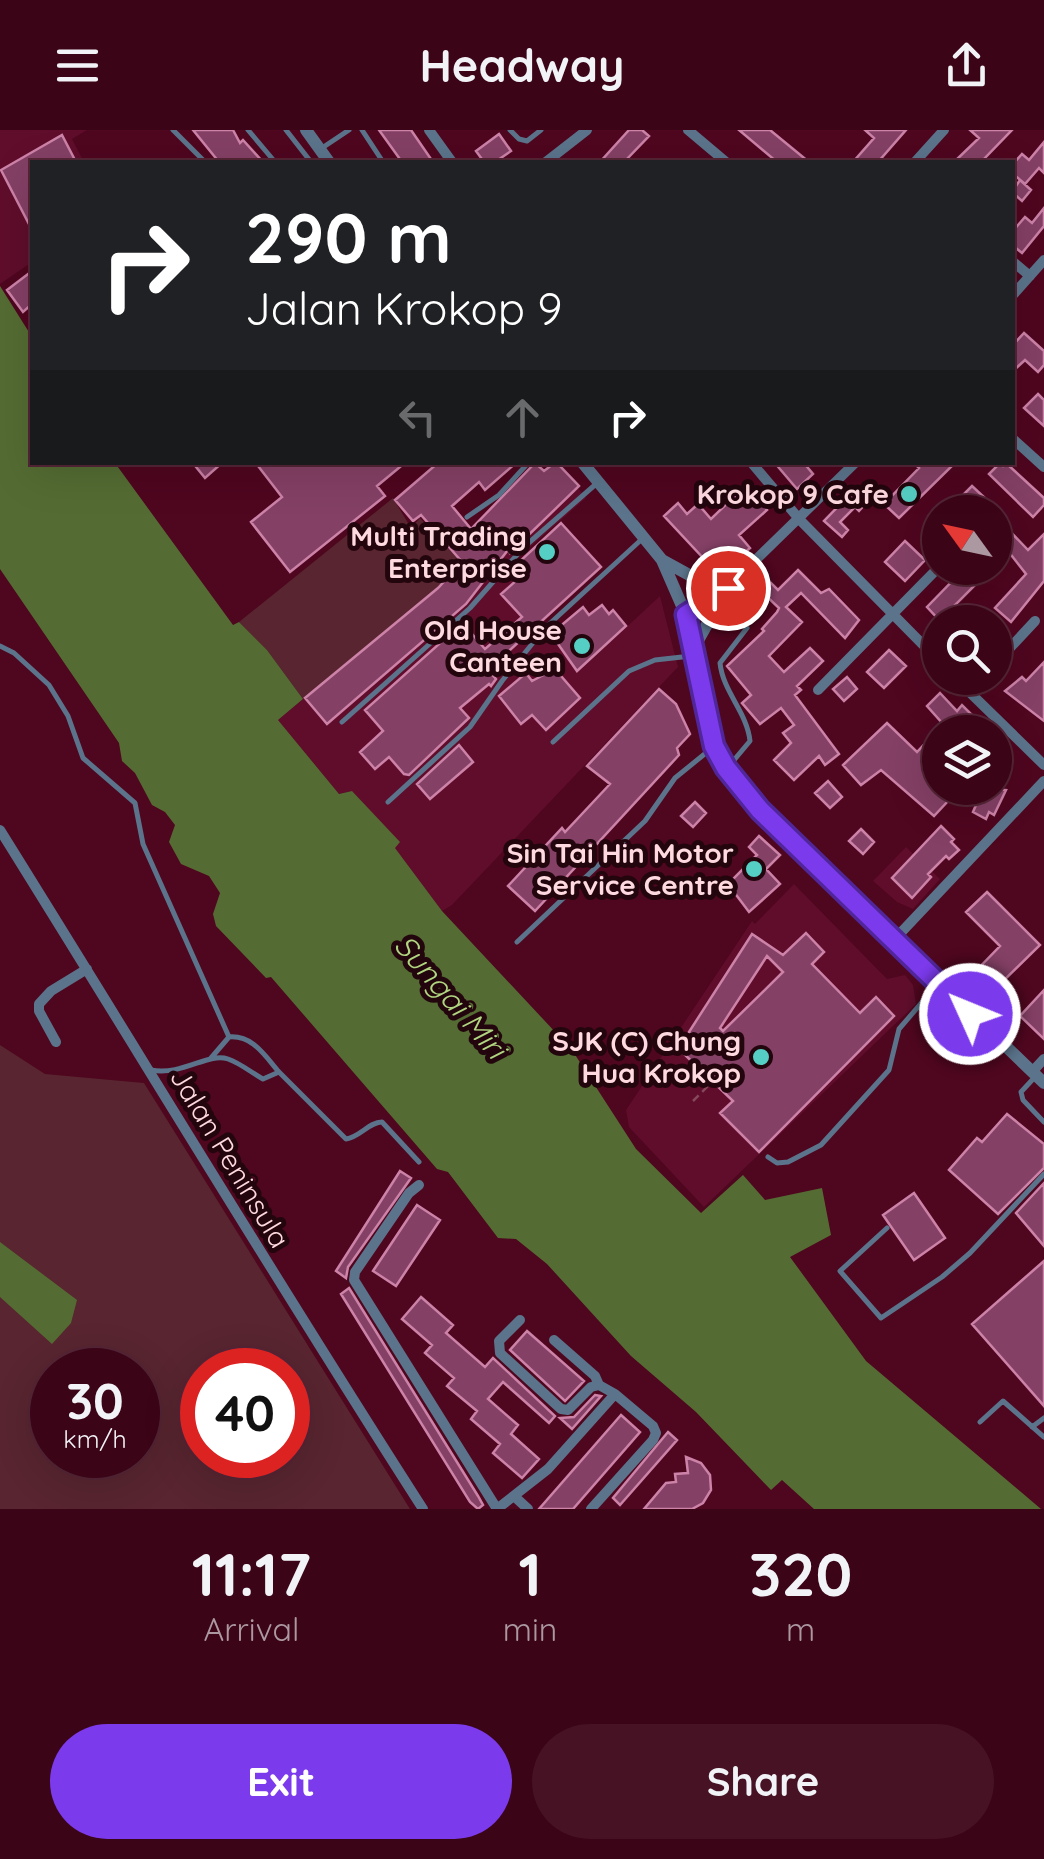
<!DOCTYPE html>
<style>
:root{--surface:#3b0417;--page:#461224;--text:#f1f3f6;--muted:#ac98a1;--line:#542536;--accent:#7c3aed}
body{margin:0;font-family:Quicksand,sans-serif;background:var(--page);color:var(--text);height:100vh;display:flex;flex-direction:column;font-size:38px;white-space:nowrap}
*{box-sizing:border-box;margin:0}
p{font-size:32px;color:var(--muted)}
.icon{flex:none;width:55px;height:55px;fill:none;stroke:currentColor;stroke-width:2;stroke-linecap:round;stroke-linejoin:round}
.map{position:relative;height:1379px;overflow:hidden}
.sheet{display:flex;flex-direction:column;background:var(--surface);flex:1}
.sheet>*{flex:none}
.banner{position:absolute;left:30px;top:30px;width:985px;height:305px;border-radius:0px;box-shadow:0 10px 40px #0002,0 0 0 2px var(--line);background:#202124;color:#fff;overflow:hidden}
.needle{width:65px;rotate:303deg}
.controls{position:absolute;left:922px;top:365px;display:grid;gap:20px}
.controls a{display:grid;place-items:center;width:90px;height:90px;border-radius:50%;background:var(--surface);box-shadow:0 10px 40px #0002,0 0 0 2px var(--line);font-size:50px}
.speed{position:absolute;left:30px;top:1218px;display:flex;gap:20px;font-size:50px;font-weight:700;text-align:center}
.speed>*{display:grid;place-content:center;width:130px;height:130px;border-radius:50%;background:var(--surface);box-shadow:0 10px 40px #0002,0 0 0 2px var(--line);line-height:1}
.speed small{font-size:25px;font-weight:400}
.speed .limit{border:15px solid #d22;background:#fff;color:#111}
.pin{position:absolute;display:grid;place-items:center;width:85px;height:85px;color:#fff;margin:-42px;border:5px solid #fff;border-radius:50%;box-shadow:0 2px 10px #0007}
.me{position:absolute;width:110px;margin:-55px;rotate:314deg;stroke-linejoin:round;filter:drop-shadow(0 0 8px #0008)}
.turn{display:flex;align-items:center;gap:35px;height:210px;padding:0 50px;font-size:45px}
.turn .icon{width:130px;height:130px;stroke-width:2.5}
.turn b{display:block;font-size:70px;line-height:85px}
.lanes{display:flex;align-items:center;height:95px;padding:0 50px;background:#0003;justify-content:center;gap:50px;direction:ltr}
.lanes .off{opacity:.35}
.eta{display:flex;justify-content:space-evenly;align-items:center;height:170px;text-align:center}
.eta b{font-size:60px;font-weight:800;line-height:70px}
.action{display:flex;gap:20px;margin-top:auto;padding:20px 50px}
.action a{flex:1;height:115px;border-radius:60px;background:var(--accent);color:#fff;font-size:40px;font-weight:800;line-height:115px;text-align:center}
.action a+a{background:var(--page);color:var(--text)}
header{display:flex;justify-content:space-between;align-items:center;height:130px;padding:0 50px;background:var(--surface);font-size:45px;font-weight:800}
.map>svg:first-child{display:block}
</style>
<header><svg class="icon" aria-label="menu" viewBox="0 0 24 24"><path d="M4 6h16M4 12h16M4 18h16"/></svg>Headway<svg class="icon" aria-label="share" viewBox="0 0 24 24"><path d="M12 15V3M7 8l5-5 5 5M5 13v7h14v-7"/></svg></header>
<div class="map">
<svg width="1044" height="1379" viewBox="0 0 1044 1379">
<rect width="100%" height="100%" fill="#4f061f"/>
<!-- built -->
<path fill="#5f0d2b" d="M 0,0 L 87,0 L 72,9 L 84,32 L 32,32 L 32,132 L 0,154 Z
M 550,333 L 557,333 L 586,368 L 505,439 L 547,488 L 542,494 L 578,542 L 660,466 L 678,537 L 452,775 L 442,781 L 394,717 L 399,713 L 352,661 L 339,664 L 278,590 L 439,456 Z
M 906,717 L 940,749 L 913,779 L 897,772 L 873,751 Z
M 794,754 L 887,849 L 905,845 L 913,855 L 916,874 L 704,1077 L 629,997 L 626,980 L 752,791 L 755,794 Z"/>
<!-- green -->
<path fill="#582530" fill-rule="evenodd" d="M 393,368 L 408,393 L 413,396 L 420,388 L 460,431 L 439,456 L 303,569 L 267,520 L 239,492 Z
M 0,915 L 45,944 L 144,953 L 410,1379 L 0,1379 ZM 52,1240 L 138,1240 L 138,1325 L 52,1325 ZM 202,1240 L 288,1240 L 288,1325 L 202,1325 Z"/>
<!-- water -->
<path fill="#546c33" d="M 0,156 L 32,207 L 32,332 L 115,333 L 233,495 L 239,492 L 267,520 L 303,569 L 278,590 L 339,664 L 352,661 L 400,712 L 395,718 L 442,781 L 572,920 L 636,1019 L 701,1083 L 743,1045 L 765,1070 L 822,1058 L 831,1105 L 790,1127 L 866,1231 L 1041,1379 L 814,1379 L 782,1350 L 771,1360 L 696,1282 L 631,1226 L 547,1134 L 516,1109 L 498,1108 L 448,1042 L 437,1039 L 271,847 L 266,848 L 216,796 L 213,784 L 220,763 L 209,746 L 181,734 L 169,712 L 175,695 L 165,682 L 152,675 L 135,643 L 122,631 L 119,613 L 0,439 Z
M 0,1112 L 77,1170 L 71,1193 L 52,1214 L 0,1167 Z"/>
<!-- building -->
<path fill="#844065" stroke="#cd82a8" stroke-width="2.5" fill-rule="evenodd" d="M 193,0 L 233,0 L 240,13 L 243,10 L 263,32 L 219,32 Z
M 379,0 L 411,0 L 433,32 L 402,32 Z
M 629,0 L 642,0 L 649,6 L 624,32 L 600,32 Z
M 739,0 L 770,0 L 809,32 L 777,32 Z
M 865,0 L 906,0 L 878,32 L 853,32 L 874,8 Z
M 970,0 L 1012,0 L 981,32 L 954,32 L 979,8 Z
M 499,4 L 511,21 L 495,32 L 484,32 L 476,21 Z
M 62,5 L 76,32 L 32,32 L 32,100 L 1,40 Z
M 1044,12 L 1044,43 L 1039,38 L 1025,54 L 1012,43 L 1012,35 L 1022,24 L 1029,30 Z
M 1020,50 L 1031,60 L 1022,71 L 1012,62 Z
M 1044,78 L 1044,96 L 1022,123 L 1012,115 L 1012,102 L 1025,87 L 1032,93 Z
M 32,141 L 32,174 L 23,182 L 7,160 Z
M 1024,203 L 1044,221 L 1044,235 L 1038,242 L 1025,230 L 1012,242 L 1012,216 Z
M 1038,264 L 1044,270 L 1044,296 L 1024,278 Z
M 192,332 L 223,332 L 205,348 Z
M 255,332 L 406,332 L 377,356 L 385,366 L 290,442 L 251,392 L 282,367 Z
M 439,332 L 517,332 L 485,360 L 479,352 L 452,376 L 471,399 L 535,333 L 544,341 L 556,332 L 579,356 L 510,423 L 508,420 L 466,474 L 327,594 L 305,568 L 438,458 L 462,432 L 421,385 L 413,391 L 395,370 Z
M 774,332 L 803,332 L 813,344 L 797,359 Z
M 913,332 L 956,332 L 899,388 L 884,374 L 919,338 Z
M 1000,333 L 1003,336 L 1006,333 L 1044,368 L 1044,375 L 1033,387 L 989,344 Z
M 745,356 L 767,380 L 739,405 L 750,418 L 725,440 L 705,430 L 664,386 L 678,373 L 687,384 L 698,374 L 711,389 Z
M 972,356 L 985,368 L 977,377 L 982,382 L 960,382 L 967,376 L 962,366 Z
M 854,360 L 867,372 L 859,381 L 855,377 L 840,392 L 848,400 L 842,407 L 824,391 Z
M 1000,391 L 1028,420 L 1044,404 L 1044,451 L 1011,492 L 995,478 L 1026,444 L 1008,421 L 1003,426 L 995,418 L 995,396 Z
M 561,393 L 601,437 L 488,540 L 496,549 L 491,556 L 489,554 L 460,578 L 469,588 L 409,645 L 404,644 L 389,627 L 375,639 L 360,622 L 383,601 L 365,580 L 449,505 L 452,509 L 466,497 L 485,519 L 522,487 L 501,464 L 526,442 L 518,433 Z
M 905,411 L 925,430 L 905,451 L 885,432 Z
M 965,438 L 992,438 L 951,479 L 955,482 L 941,492 L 927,477 Z
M 798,440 L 821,463 L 829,459 L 859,490 L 845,508 L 801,463 L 786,477 L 802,492 L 769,526 L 784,542 L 810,518 L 823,531 L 797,556 L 801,560 L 795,565 L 839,624 L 825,635 L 819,626 L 794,650 L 774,630 L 791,613 L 783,603 L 794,595 L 781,578 L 760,594 L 742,573 L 751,565 L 727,536 L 764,501 L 762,499 L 777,482 L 779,478 L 762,462 L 771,453 L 778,460 Z
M 602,475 L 609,484 L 613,480 L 626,496 L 577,541 L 551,504 L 583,477 L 589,485 Z
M 889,520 L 906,536 L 884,558 L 867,542 Z
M 1044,532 L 1044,591 L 1005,561 L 1022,547 L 1026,551 Z
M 555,539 L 580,568 L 546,600 L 532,585 L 521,594 L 499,566 L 526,543 L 532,551 Z
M 847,547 L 857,559 L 844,571 L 833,559 Z
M 659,559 L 676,574 L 690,604 L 677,618 L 679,625 L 535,781 L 508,756 L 562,698 L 565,702 L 610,654 L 587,636 Z
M 940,563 L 957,581 L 962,575 L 971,584 L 953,602 L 940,602 L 940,658 L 951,658 L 945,665 L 949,670 L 934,686 L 881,640 L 861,655 L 843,635 L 887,593 L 917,622 L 943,594 L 927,576 Z
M 459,615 L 473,632 L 430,669 L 417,654 Z
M 828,651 L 842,667 L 830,678 L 815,663 Z
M 980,658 L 1006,660 L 994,685 L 989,682 L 986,689 L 973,682 L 976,675 L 972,673 Z
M 695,672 L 706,683 L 693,697 L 681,686 Z
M 941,696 L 954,709 L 951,712 L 959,720 L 949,729 L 946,726 L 928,744 L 931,747 L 912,768 L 892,748 Z
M 861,699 L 874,712 L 863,724 L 849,711 Z
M 759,706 L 780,725 L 766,739 L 780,754 L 749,782 L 728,754 L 757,725 L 749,717 Z
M 987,762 L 1040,815 L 993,861 L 974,843 L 1000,816 L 966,782 Z
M 806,803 L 824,822 L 812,834 L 860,883 L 876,867 L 894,886 L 759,1022 L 720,983 L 733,971 L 682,922 L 693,905 L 689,902 L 752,804 L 783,825 ZM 767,826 L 783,842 L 723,901 L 720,898 Z
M 1044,860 L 1044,909 L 1020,886 Z
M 1007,984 L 1044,1014 L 1044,1038 L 998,1084 L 949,1040 L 977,1008 L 982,1012 Z
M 400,1041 L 411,1048 L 348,1137 L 346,1148 L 336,1141 Z
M 1044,1053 L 1044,1116 L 1016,1083 Z
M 914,1063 L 945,1108 L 914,1130 L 883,1085 Z
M 417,1075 L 440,1090 L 396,1156 L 373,1141 Z
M 1044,1131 L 1044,1276 L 972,1194 Z
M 349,1158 L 478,1366 L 483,1375 L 478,1379 L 470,1372 L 341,1164 Z
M 421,1167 L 453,1195 L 446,1203 L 485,1237 L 493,1228 L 555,1286 L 549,1293 L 503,1252 L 488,1269 L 518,1295 L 511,1304 L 539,1329 L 522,1348 L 493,1323 L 500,1314 L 471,1289 L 477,1281 L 447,1256 L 454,1248 L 425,1223 L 432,1215 L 402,1189 Z
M 527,1201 L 584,1251 L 565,1271 L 510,1220 Z
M 595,1265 L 601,1266 L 572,1299 L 560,1288 L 574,1287 Z
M 621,1285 L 640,1302 L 573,1379 L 539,1379 Z
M 668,1302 L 677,1310 L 620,1375 L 613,1368 Z
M 686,1327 L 701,1333 L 710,1345 L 711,1360 L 703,1373 L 692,1379 L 644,1379 L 666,1353 L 676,1352 L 675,1344 L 688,1343 Z"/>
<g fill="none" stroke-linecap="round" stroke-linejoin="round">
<!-- path -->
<path stroke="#86485b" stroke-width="2.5" stroke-dasharray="8 5" stroke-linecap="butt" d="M 693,971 L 712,952"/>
<!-- service -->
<path stroke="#5b748b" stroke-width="5" d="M 173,0 L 205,32
M 248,0 L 275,32
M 286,0 L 311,32
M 362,0 L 383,32
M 510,0 L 519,9 L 527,11 L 541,0
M 322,18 L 349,0
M 467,387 L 499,365 L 529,332
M 0,516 L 14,523 L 49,555 L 68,586 L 83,628 L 135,673 L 143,714 L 229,907
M 342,592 L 470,478 L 524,417 L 596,354
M 553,612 L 629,541 L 655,530 L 691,526
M 729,636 L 750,611 C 747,582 723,562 720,533 L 747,498
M 388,672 L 470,597 L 502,551 L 545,498 L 642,409
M 517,812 L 645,691 L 675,648 L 712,618
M 211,928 L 229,907 C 253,905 265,926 279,942
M 151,940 C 183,946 208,922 228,929 C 240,933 252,943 263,949 L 279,942 L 346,1009 C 360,1007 369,992 382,992 L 419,1032
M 1034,948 L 1021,962 L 1023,970 L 1044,992
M 768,1027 L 777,1033 L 788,1032 L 821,1015 L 889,940 L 899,899 L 937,855
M 887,1098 L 840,1141 L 881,1188 L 942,1147 L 970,1123 L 1044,1044
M 980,1292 L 1003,1271 L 1044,1307
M 1032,1297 L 1044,1288"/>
<!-- minor -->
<path stroke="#5b748b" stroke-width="10" d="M 429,0 L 452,32
M 688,0 L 726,32
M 546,32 L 587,0
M 915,32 L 944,0
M 1012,131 L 1030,146
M 1012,166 L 1044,130
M 1012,308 L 1044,337
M 751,332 L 800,390 L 940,532
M 686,485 L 728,457 L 856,332
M 995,534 L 1035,491
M 955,548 L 1044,635
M 818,560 L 940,436
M 969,562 L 983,548
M 0,700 C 141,926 279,1155 423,1379
M 893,811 L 1044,651
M 56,912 L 39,881 L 39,874 L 51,861 L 87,839
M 1032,942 L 1044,929
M 419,1055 L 409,1063 L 355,1142 L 354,1150 L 497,1379
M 520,1190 L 499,1211 L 500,1223 L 561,1279 L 568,1280 L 591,1257 L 599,1255 L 615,1264
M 554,1210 L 595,1246 L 599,1255
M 515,1367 L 528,1379
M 497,1379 L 548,1339 L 615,1264 L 653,1296 L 656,1303 L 653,1310 L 591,1379"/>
<!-- tertiary -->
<path stroke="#5b748b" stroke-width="12" d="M 306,0 L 329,32
M 582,332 L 662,430 L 686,485 L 714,616 L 727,638 L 760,680 L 1044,953
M 662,430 L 702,452 L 728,457 L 692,521"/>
</g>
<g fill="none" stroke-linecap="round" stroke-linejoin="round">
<!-- route casing -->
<g stroke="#51269a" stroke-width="25">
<path id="route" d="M 728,458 L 686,485 L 714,616 L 726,638 L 760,680 L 970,884"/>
</g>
<!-- route -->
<use href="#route" stroke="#7c3aed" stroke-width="18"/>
</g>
<!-- markers -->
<g fill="#55cec4" stroke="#23060d" stroke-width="4">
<circle cx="909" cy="364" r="10"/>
<circle cx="547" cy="422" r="10"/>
<circle cx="582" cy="516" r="10"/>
<circle cx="754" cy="739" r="10"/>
<circle cx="761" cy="927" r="10"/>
</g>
<g text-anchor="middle" stroke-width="10" stroke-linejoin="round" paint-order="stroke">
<!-- poi labels -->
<g font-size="28" font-weight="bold" fill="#fed9df" stroke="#23060d" text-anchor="end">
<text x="889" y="374">Krokop 9 Cafe</text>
<text x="527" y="416">Multi Trading<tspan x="527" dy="32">Enterprise</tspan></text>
<text x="562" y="510">Old House<tspan x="562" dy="32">Canteen</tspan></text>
<text x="734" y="733">Sin Tai Hin Motor<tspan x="734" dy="32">Service Centre</tspan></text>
<text x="741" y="921">SJK (C) Chung<tspan x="741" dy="32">Hua Krokop</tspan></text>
</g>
<!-- street labels -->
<g font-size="28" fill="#fed9df" stroke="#23060d">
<text transform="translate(230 1028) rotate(59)" y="10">Jalan Peninsula</text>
</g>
<!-- water labels -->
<g font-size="30" font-style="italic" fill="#b1d681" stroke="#23060d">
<text transform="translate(450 867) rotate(49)" y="10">Sungai Miri</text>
</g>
</g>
</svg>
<div class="controls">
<a><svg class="needle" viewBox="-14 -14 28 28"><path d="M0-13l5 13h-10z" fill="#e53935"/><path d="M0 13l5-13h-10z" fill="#ac98a1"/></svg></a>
<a><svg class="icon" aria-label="search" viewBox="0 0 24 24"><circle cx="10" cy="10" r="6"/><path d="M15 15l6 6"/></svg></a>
<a><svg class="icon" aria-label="layers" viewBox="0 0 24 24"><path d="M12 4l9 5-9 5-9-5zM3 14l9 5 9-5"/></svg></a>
</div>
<div class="speed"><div>30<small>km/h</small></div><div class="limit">40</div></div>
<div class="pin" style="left:728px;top:458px;background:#d93025"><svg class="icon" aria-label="arrive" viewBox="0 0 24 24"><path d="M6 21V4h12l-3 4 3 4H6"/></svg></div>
<svg class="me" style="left:970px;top:884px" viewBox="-20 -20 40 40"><circle r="17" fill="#7c3aed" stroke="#fff" stroke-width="3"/><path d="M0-11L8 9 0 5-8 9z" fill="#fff"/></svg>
<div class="banner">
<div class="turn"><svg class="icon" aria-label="right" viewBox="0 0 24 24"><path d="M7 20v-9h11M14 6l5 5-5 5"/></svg><div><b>290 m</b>Jalan Krokop 9</div></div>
<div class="lanes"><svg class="icon off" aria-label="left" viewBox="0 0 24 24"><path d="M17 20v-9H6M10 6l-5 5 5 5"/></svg><svg class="icon off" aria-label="ahead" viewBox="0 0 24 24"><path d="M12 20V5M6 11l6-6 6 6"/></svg><svg class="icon" aria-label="right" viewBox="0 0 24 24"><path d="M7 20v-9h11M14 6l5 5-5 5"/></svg></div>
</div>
</div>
<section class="sheet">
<div class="eta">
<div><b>11:17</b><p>Arrival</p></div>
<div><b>1</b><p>min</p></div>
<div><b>320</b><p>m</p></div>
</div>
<div class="action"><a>Exit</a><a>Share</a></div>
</section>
